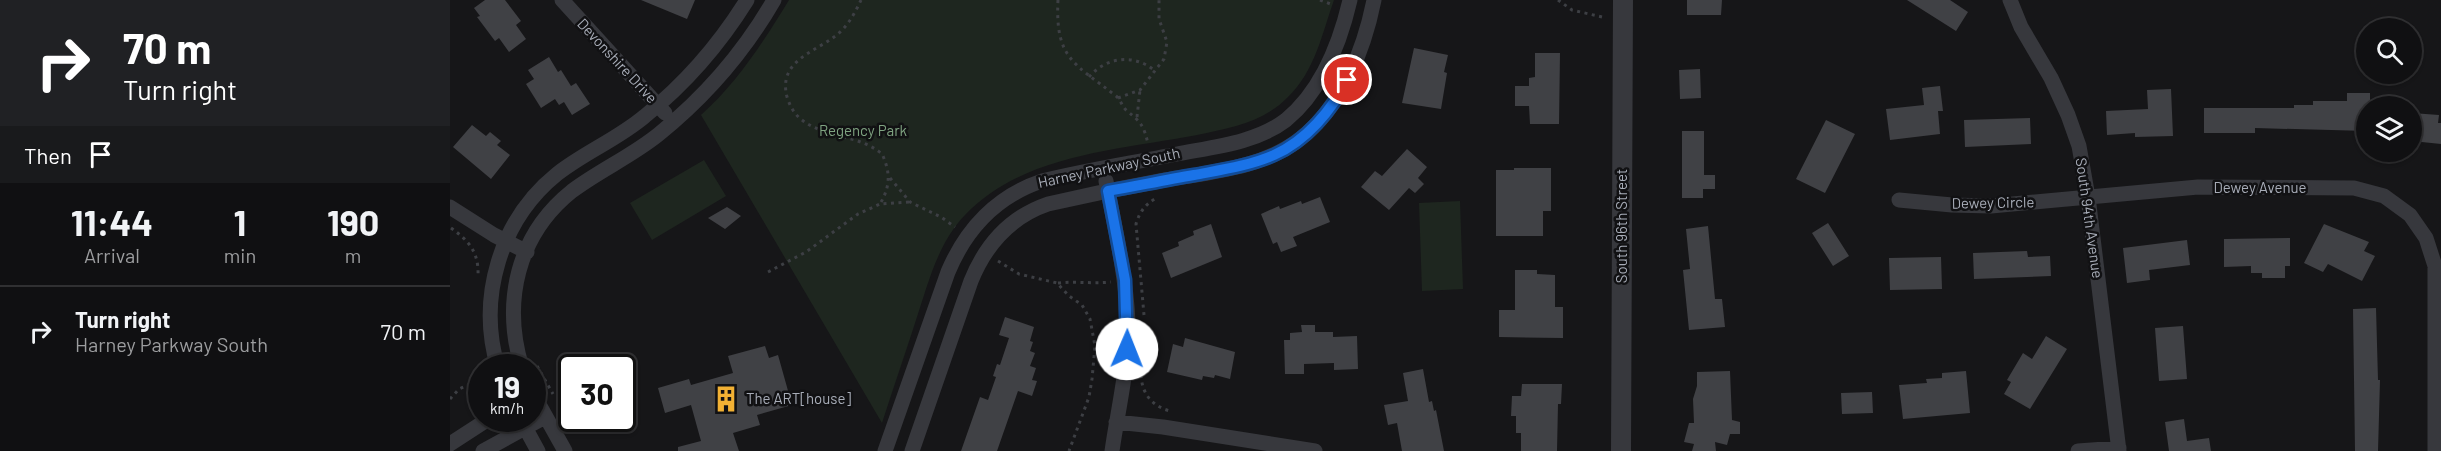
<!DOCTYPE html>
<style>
:root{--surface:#101012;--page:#1e1e20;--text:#f1f3f6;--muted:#9c9d9f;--line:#303032}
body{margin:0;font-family:Barlow,sans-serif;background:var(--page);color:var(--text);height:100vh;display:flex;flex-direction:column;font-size:22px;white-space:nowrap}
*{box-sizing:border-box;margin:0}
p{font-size:20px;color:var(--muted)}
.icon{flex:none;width:33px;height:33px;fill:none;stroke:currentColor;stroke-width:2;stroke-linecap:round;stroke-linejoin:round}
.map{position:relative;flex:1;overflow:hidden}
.drawer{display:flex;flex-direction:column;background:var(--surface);width:450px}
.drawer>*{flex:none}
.hud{background:#202124;color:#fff;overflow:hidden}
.controls{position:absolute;left:1906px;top:18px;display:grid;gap:12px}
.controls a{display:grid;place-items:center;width:66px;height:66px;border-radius:50%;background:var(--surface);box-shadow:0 2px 4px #0004,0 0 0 2px var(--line);font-size:30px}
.speed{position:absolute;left:18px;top:354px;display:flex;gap:12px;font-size:30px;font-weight:700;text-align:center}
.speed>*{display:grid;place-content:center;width:78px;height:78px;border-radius:50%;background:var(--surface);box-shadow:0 2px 4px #0004,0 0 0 2px var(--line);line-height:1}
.speed small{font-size:15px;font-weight:400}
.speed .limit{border:3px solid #111;border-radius:9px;background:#fff;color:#111}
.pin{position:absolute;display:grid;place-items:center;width:51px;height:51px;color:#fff;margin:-26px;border:3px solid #fff;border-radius:50%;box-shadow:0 2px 6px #0007}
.me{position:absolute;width:66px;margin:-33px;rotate:1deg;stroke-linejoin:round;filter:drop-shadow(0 0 4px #0008)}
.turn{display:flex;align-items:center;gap:21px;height:126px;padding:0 24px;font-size:27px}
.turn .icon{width:78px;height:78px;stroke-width:2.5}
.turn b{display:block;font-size:42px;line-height:51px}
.then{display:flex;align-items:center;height:57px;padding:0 24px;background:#0003;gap:12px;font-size:22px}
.eta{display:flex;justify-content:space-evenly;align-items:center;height:102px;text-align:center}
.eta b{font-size:36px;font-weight:700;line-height:42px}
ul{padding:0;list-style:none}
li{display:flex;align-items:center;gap:18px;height:90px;padding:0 24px;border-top:2px solid var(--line)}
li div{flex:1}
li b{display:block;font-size:22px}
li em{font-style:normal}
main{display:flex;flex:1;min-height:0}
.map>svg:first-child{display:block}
</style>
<main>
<section class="drawer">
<div class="hud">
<div class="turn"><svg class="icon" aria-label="right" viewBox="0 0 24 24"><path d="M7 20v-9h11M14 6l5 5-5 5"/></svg><div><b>70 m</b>Turn right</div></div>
<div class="then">Then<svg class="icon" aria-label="arrive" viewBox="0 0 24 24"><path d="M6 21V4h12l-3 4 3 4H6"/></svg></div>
</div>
<div class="eta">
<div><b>11:44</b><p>Arrival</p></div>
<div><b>1</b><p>min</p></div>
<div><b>190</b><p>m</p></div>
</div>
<ul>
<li><svg class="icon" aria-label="right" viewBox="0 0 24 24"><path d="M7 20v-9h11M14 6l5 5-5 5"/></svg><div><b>Turn right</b><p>Harney Parkway South</p></div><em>70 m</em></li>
</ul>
</section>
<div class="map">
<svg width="1991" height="451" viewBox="0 0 1991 451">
<rect width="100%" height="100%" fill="#161618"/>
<!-- green -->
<path fill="#1e261f" d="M 339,0 L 884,0 C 872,34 865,71 838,97 C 814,122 780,128 747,135 C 669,150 574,154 516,214 C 488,242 478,284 466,320 C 455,354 443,389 432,423 L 251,115 C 287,83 314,41 339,0 Z
M 254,160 L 276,196 L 202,240 L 180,203 Z
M 1010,201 L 1013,289 L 972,291 L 969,203 Z"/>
<!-- building -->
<path fill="#404145" d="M 35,0 L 55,0 L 71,21 L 66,25 L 76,39 L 59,52 L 49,38 L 45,41 L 27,17 L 30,16 L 24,8 Z
M 191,0 L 245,0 L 237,19 Z
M 1237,0 L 1272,0 L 1271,15 L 1237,15 Z
M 1457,0 L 1500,0 L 1518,12 L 1506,31 Z
M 964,48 L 998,55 L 994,72 L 997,73 L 991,109 L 952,103 Z
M 1085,53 L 1110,53 L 1109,124 L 1080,124 L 1079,106 L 1065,106 L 1065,86 L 1079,86 L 1079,78 L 1085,77 Z
M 99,57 L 108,72 L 111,70 L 121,86 L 126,83 L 140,104 L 122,115 L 114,102 L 109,105 L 105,99 L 91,108 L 76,84 L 84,79 L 78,70 Z
M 1250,69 L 1251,98 L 1230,99 L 1229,70 Z
M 1490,86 L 1493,111 L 1488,111 L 1490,134 L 1440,140 L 1436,109 L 1474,105 L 1472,88 Z
M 1721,89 L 1723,136 L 1685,137 L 1685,133 L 1657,135 L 1656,111 L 1698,109 L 1697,90 Z
M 1897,93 L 1920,93 L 1920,106 L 1917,106 L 1917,131 L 1805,128 L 1805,133 L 1754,133 L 1754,108 L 1844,108 L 1844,105 L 1863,105 L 1863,101 L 1897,101 Z
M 1962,113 L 1989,115 L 1988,123 L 1991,123 L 1991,144 L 1962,141 Z
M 1580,118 L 1581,144 L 1515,147 L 1514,120 Z
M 1376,120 L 1405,134 L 1375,193 L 1346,179 Z
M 22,125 L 36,136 L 40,132 L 51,141 L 47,145 L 60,155 L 41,179 L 3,147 Z
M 1232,131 L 1254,131 L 1254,175 L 1265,175 L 1265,189 L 1253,189 L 1253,198 L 1232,198 Z
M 957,149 L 977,167 L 968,178 L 974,184 L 965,193 L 959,188 L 939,210 L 911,187 L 925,171 L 932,176 Z
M 1064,168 L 1101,168 L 1101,211 L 1093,211 L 1093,236 L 1046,236 L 1046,170 L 1064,170 Z
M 870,197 L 880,222 L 843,237 L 847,246 L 831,252 L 827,242 L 823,244 L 811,214 L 829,206 L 830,209 L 851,201 L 852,204 Z
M 277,207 L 291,216 L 275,229 L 258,218 Z
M 1378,223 L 1399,256 L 1383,266 L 1362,233 Z
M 761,224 L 772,257 L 721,278 L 712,253 L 729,246 L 728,242 L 744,235 L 743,231 Z
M 1874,224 L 1919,242 L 1914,251 L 1925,256 L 1912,281 L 1878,264 L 1873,272 L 1854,263 Z
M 1258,226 L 1265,299 L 1272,299 L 1275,327 L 1239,330 L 1233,270 L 1240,269 L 1236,229 Z
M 1840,238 L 1840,266 L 1835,266 L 1835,278 L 1812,278 L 1812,273 L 1801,273 L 1801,266 L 1774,267 L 1774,239 Z
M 1737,240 L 1740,265 L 1699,270 L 1700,280 L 1677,283 L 1673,248 Z
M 1577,251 L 1578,257 L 1600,256 L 1601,276 L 1524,279 L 1523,253 Z
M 1491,257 L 1492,289 L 1440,290 L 1439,258 Z
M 1065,270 L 1087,270 L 1087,274 L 1105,275 L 1105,307 L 1113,307 L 1113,338 L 1049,337 L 1049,310 L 1065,310 Z
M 1926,308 L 1928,380 L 1930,380 L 1928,451 L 1905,451 L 1903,309 Z
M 555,317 L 584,327 L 580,341 L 583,342 L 580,351 L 585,353 L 580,366 L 586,368 L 582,380 L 587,381 L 582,396 L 568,391 L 547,451 L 511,451 L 530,397 L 538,400 L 546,377 L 543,376 L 547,364 L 550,365 L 559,338 L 549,335 Z
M 851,325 L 865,325 L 865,332 L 883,332 L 883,337 L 907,336 L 908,369 L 884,370 L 884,363 L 854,364 L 854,374 L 835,374 L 834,340 L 840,340 L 840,333 L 852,332 Z
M 1733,326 L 1737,379 L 1709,381 L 1705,328 Z
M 1596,336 L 1617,349 L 1580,409 L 1554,394 L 1561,382 L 1557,380 L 1573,353 L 1582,359 Z
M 735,338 L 785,352 L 780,379 L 765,375 L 764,378 L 753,376 L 752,380 L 717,372 L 723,344 L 733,347 Z
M 315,346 L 319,358 L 328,355 L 342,405 L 307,415 L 310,425 L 283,433 L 289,451 L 228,451 L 228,447 L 251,441 L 241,405 L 215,413 L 208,388 L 239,379 L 241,385 L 283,373 L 278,356 Z
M 973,369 L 979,402 L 982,401 L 984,411 L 986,410 L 994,451 L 952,451 L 947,423 L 938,425 L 934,405 L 958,401 L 953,373 Z
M 1280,371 L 1282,420 L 1290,422 L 1290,434 L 1280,434 L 1277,445 L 1265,442 L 1266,451 L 1242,451 L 1244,444 L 1234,442 L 1239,423 L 1244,423 L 1243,399 L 1247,386 L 1247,372 Z
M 1516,371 L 1520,413 L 1453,419 L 1449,385 L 1477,383 L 1476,379 L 1492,378 L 1492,373 Z
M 1072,384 L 1112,384 L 1111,404 L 1108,404 L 1107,451 L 1071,451 L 1071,433 L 1066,433 L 1066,416 L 1061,416 L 1062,396 L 1071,396 Z
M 1422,392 L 1423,413 L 1392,414 L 1391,393 Z
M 1734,419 L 1737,441 L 1759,438 L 1761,451 L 1719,451 L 1715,422 Z"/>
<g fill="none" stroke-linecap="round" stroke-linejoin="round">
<!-- path -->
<path stroke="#3d3f44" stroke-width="3" stroke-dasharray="3 4.5" stroke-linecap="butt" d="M 411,0 C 405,13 397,28 384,37 C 362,53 328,62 337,97 C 340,106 344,114 352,120 C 375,138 408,134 432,154 C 441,173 440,187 430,204
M 608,0 C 605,59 624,63 666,96 C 671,100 672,107 677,111 C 691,122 694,126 698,144
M 870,0 L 883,5
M 1108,0 L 1122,10 L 1152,17
M 639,77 C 656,57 684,53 705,71
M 668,98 L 690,90 L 714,59 L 717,42 L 709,19 L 709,0
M 687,117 L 690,90
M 440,178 L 460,202 L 491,217 L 505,227
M 1,228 C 19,241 29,252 28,276
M 548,261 L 569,274 L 607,283 L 619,296 L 632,305 L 640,319 L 645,346 L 642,379 L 639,397 L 619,451
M 318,272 L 356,252 L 408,214 L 430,204 L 460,202
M 608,283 C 626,281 642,284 661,282
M 694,315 L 686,224 C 690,211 695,205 706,198
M 87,366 L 103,394
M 691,375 C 692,394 702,406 720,411
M 0,399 L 9,389 L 32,379"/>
<!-- minor -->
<path stroke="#37383d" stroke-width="15" d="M 112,0 L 215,113
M 1560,0 L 1571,27 L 1601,78 L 1618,115 L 1629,146 L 1638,197 L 1669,451
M 656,181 C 665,228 676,275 678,322 C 679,365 668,409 662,451
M 1449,200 L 1502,205 L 1541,206 L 1748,187 L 1904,188 L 1934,196 L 1960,215 L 1976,238 L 1985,266 L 1985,451
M 0,207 L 44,235 L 77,252
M 48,368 C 27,298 50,220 107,174 C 135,152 168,139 195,116 C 236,83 269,45 297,0
M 72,368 C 52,302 67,235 122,191 C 150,170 182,156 209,134 C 256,96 294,52 324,0
M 82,392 L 115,451
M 70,418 L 88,451
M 666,422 L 713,427 L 865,451
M 0,444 L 40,418
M 33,451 L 95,417
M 435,451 L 498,272 C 516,229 547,196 592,181 C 636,170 682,163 727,154 C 763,147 806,143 836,120 C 871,91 890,43 900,0
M 462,451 L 521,281 C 536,244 560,217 598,204 C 637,195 676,187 715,180 C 760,172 813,168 850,139 C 892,106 914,50 924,0
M 1628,451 L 1669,448"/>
<!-- tertiary -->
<path stroke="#37383d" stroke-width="20" d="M 1171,451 L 1173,0"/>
</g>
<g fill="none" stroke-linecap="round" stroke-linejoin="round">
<!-- route casing -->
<g stroke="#114b97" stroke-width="15">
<path id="route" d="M 677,349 L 675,280 L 658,191 C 686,186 715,180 744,175 C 770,170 799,166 824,155 C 856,141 882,110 897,80"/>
</g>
<!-- route -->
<use href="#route" stroke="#1a73e8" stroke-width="10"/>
</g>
<!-- icons -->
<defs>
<g id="building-bare" transform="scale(2.07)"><path d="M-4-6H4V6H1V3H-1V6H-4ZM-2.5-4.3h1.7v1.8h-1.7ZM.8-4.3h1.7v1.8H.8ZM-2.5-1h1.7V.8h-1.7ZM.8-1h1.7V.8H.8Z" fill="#f2b134" stroke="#111113" stroke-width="2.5" paint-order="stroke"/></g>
</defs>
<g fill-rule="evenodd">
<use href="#building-bare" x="276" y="399"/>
</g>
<g text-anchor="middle" stroke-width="5" stroke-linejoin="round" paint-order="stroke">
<!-- street labels -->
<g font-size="15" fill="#a8adb8" stroke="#111113">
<text transform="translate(167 61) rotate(47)" y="5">Devonshire Drive</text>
<text transform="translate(659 168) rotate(-12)" y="5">Harney Parkway South</text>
<text x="1810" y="193">Dewey Avenue</text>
<text transform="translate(1543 203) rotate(-1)" y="5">Dewey Circle</text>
<text transform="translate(1639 218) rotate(82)" y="5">South 94th Avenue</text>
<text transform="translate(1172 226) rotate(-90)" y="5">South 96th Street</text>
</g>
<!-- park labels -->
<g font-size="15" fill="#7fa381" stroke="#111113">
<text x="413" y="136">Regency Park</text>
</g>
<!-- poi labels -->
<g font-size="15" fill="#a8adb8" stroke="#111113" text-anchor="start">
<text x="296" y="404">The ART[house]</text>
</g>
</g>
</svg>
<div class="controls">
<a><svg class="icon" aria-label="search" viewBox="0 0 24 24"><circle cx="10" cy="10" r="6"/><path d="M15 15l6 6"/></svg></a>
<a><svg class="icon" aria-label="layers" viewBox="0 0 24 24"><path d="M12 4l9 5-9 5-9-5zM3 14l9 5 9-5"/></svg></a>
</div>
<div class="speed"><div>19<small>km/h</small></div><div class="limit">30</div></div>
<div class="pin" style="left:897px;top:80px;background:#d93025"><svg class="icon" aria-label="arrive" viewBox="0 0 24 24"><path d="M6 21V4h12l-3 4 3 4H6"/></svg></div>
<svg class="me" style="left:677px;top:349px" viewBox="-20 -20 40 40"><circle r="19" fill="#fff"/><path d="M0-13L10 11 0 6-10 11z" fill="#1a73e8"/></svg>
</div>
</main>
